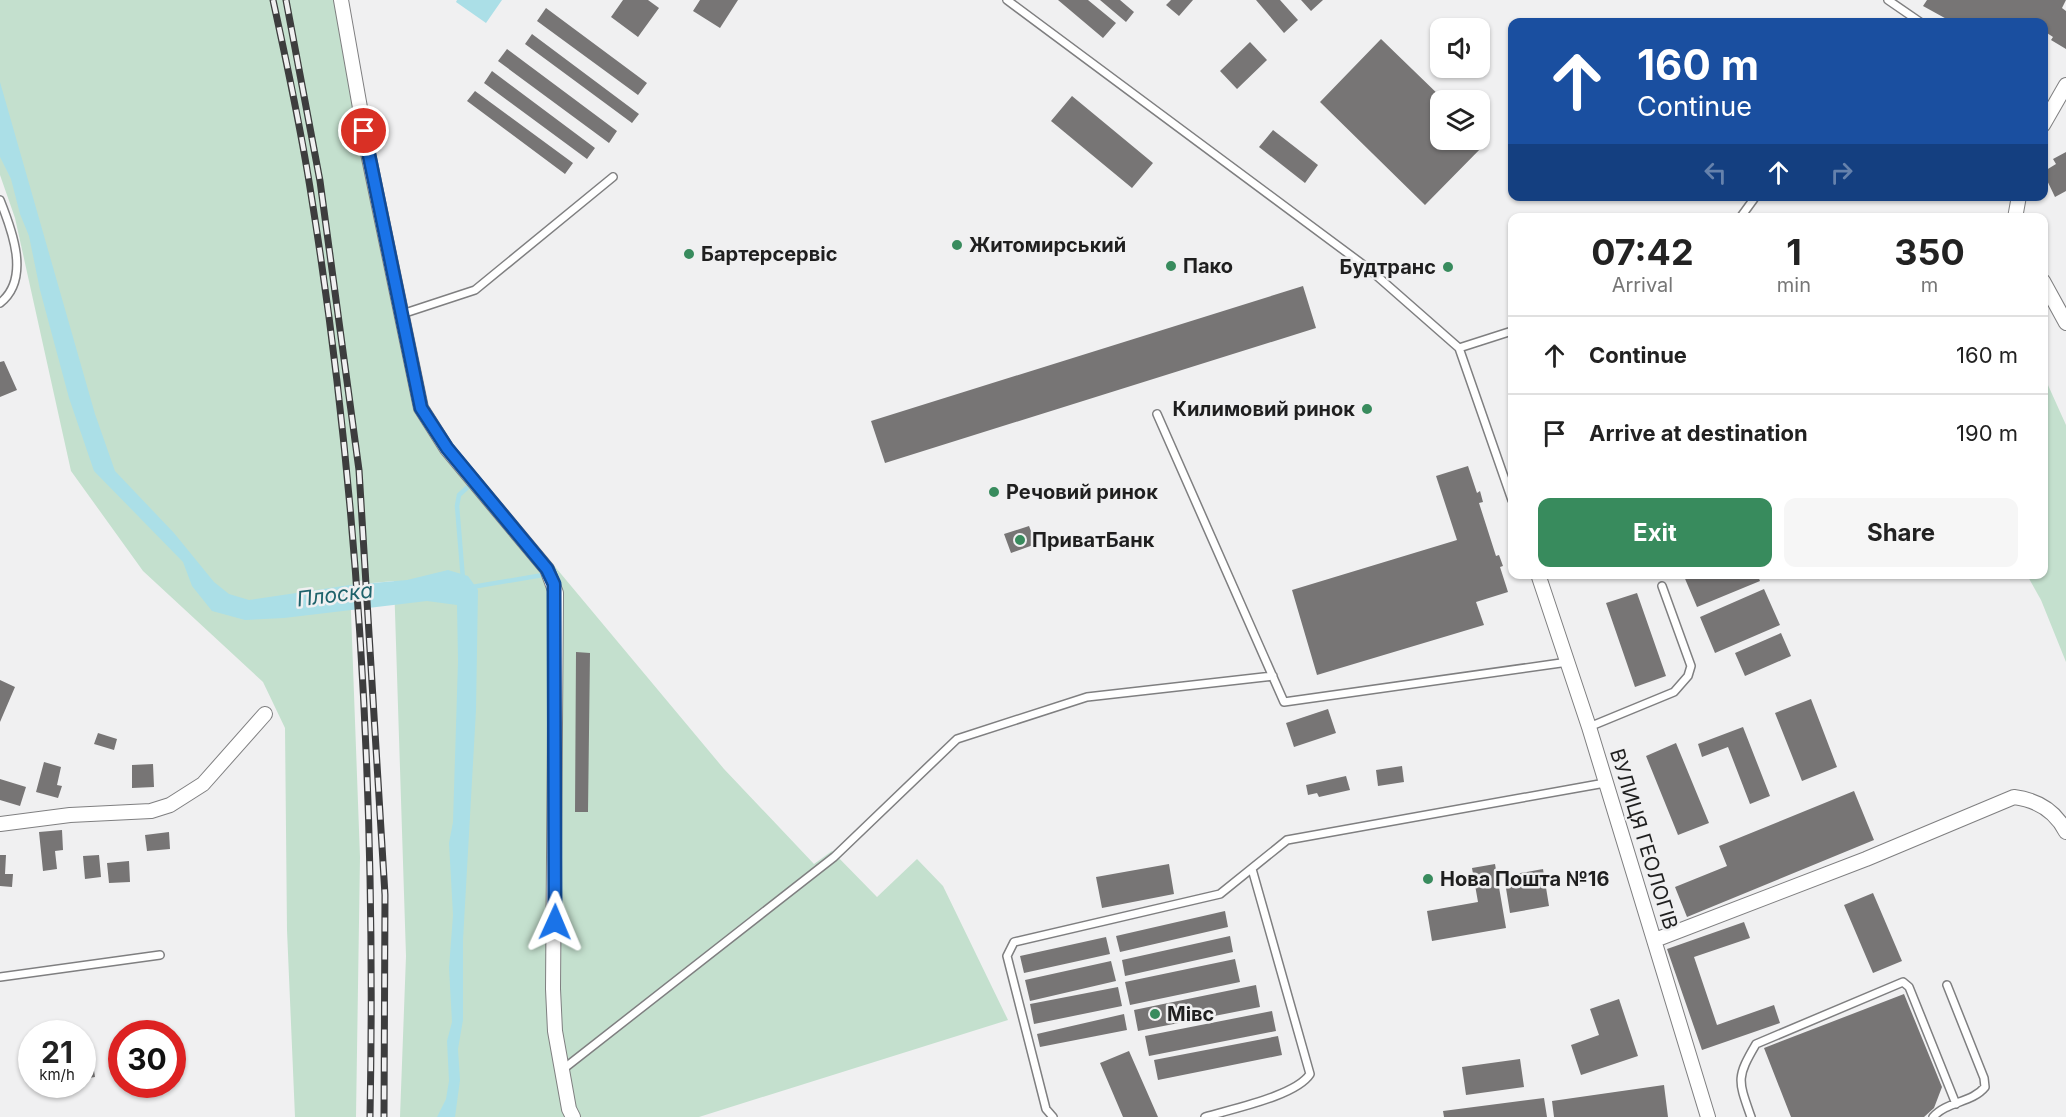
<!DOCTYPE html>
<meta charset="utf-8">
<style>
:root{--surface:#fff;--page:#f6f6f6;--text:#222;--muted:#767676;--line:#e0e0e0;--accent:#388b5d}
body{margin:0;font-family:Inter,sans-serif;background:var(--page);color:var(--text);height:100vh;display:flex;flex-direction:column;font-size:22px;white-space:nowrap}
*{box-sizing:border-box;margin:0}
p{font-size:20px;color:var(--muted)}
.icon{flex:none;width:33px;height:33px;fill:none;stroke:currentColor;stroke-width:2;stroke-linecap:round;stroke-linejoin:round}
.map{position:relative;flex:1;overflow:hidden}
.sheet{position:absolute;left:1508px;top:213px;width:540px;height:366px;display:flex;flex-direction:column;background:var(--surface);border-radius:12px;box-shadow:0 2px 4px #0004}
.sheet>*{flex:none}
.guide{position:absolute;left:1508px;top:18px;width:540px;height:183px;border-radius:12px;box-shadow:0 2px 4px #0004;background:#1a4fa0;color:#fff;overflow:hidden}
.controls{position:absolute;left:1430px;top:18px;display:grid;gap:12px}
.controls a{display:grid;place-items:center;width:60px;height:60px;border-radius:12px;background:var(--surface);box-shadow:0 2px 4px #0004;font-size:30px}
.speed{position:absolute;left:18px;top:1020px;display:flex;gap:12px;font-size:30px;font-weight:700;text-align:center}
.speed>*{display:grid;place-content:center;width:78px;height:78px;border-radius:50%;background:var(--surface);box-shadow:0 2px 4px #0004;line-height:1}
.speed small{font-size:15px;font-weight:400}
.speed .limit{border:9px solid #d22;background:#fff;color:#111}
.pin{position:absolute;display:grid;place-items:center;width:51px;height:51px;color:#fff;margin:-26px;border:3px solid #fff;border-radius:50%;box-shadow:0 2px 6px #0007}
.me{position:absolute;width:66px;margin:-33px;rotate:1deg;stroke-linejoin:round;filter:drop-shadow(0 0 4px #0008)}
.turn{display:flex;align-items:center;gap:21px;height:126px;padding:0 30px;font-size:27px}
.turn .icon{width:78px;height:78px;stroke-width:2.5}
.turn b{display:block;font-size:42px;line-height:51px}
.lanes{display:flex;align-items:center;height:57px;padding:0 30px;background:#0003;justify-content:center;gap:30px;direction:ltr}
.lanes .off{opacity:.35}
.eta{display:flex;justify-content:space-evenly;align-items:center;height:102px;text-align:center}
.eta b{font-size:36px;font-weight:700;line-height:42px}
.primary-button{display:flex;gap:12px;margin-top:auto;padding:12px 30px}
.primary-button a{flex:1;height:69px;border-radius:12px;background:var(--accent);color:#fff;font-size:24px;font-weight:700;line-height:69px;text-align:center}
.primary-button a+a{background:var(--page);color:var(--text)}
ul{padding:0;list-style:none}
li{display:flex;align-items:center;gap:18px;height:78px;padding:0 30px;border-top:2px solid var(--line)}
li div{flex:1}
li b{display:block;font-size:22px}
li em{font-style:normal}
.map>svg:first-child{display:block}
</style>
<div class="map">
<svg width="2066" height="1117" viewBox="0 0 2066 1117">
<rect width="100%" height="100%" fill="#f0f0f1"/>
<!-- green -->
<path fill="#c4e0ce" d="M 0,0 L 341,0 L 421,408 L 530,549 L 536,544 L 724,769 L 814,864 L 832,851 L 877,897 L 917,859 L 943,886 L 1008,1020 L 699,1117 L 400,1117 L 406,956 L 394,581 L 350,585 L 360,857 L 356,1117 L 295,1117 L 287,930 L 285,728 L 263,682 L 143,571 L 71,471 L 15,218 L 0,175 Z
M 2043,374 L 2066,425 L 2066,662 L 2041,600 L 2027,575 L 2043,574 Z"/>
<!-- water -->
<path fill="#abdfe7" d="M 457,0 L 502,0 L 486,23 L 456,2 Z
M 0,82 L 95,414 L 115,471 L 174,533 L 214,582 L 229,594 L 249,600 L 350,585 L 407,580 L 448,570 L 468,576 L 478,590 L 476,710 L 463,940 L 463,1020 L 458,1049 L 460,1080 L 455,1117 L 437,1117 L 446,1099 L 449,1081 L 447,1041 L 452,1022 L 449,968 L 453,915 L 449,843 L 453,822 L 458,661 L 457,605 L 427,601 L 284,618 L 245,620 L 212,611 L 192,586 L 183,562 L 94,471 L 69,398 L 40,290 L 29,236 L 20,214 L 11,179 L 0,157 Z"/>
<!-- pier -->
<path fill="#f0f0f1" d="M 367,580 L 370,610 L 358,611 L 356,581 Z"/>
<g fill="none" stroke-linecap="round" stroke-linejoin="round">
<!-- stream -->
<path stroke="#abdfe7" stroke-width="4.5" d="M 463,579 L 457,506 L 459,495 L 469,486
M 472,587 L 543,575"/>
</g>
<!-- building -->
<path fill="#777575" d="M 623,0 L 648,0 L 659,8 L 638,37 L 611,17 Z
M 700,0 L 738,0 L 720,28 L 693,11 Z
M 1058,0 L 1088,0 L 1116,23 L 1103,38 Z
M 1100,0 L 1120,0 L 1134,12 L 1126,22 Z
M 1171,0 L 1193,0 L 1179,16 L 1166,5 Z
M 1256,0 L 1280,0 L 1298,20 L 1284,33 Z
M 1301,0 L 1323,0 L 1311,11 Z
M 1927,0 L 2066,0 L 2062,8 L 2066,11 L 2066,49 L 2051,40 L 2053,37 L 2047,33 L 2043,39 L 2043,22 L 1952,22 L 1923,6 Z
M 546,8 L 647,83 L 638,95 L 537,21 Z
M 532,34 L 639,114 L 632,123 L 525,44 Z
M 1381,39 L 1444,100 L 1440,100 L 1440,140 L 1479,140 L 1479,134 L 1487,142 L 1425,205 L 1320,102 Z
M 1250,42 L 1267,60 L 1237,89 L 1220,71 Z
M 507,49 L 617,131 L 609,143 L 498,61 Z
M 492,71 L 595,148 L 587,159 L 484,83 Z
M 475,91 L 573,163 L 565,174 L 467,101 Z
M 1072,96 L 1153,163 L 1132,188 L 1051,121 Z
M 1273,130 L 1318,165 L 1305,183 L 1259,147 Z
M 2066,152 L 2066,191 L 2055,197 L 2043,172 L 2056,164 L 2053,159 Z
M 1303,286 L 1316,328 L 885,463 L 871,421 Z
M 4,361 L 17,390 L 0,397 L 0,362 Z
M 1468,466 L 1477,493 L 1480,491 L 1483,502 L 1479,503 L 1496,556 L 1499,555 L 1503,566 L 1500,567 L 1508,592 L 1476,602 L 1484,625 L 1317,675 L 1292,590 L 1457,540 L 1436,476 Z
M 1029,526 L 1036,544 L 1011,553 L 1004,534 Z
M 1683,574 L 1757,574 L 1760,581 L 1697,607 Z
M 1764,589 L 1780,625 L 1715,653 L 1700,617 Z
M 1637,593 L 1666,676 L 1635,687 L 1606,603 Z
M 1781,633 L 1791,656 L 1745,676 L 1735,653 Z
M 576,652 L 590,653 L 588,812 L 575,812 Z
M 0,680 L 15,687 L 0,722 Z
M 1811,699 L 1837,767 L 1802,781 L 1775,713 Z
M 1328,709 L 1336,733 L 1294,747 L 1286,723 Z
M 1743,727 L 1770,796 L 1750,804 L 1728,747 L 1702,757 L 1698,744 Z
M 98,733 L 117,739 L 114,750 L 94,744 Z
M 1676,743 L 1709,823 L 1678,835 L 1646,756 Z
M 44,762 L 61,767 L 57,785 L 62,786 L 58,798 L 36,792 Z
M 153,764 L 154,787 L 132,788 L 132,765 Z
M 1402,766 L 1404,782 L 1378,786 L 1376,770 Z
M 1346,776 L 1350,790 L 1319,797 L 1317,793 L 1308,795 L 1306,785 Z
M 0,779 L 26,787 L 20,806 L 0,800 Z
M 1854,791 L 1874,840 L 1687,917 L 1675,887 L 1727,866 L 1719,846 Z
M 62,830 L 63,850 L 55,851 L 57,869 L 43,871 L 39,832 Z
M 169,832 L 170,849 L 147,851 L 145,835 Z
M 0,855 L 6,855 L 5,874 L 13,874 L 12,887 L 0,886 Z
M 99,855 L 101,877 L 85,879 L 83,856 Z
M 129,861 L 130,882 L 109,883 L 107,863 Z
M 1169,864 L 1174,894 L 1102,908 L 1096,877 Z
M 1495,864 L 1506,928 L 1432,941 L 1427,911 L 1478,902 L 1472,868 Z
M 1543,869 L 1549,906 L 1510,913 L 1504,876 Z
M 1873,893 L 1902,961 L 1873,973 L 1844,905 Z
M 1225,911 L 1228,927 L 1120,952 L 1116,936 Z
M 1744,922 L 1750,938 L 1694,957 L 1717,1025 L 1774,1005 L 1780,1023 L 1702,1050 L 1667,949 Z
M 1230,936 L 1233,952 L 1125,976 L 1122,960 Z
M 1106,937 L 1110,954 L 1024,973 L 1020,956 Z
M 1235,959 L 1240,982 L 1130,1005 L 1125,982 Z
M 1111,961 L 1116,981 L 1030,1001 L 1025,980 Z
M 1256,985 L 1260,1007 L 1138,1031 L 1134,1010 Z
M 1118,987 L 1122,1006 L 1034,1024 L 1030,1004 Z
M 1904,994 L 1942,1087 L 1934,1108 L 1924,1117 L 1791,1117 L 1764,1048 Z
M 1619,999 L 1638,1056 L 1581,1075 L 1571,1045 L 1599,1035 L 1590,1009 Z
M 1272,1011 L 1276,1031 L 1149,1056 L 1145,1036 Z
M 1124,1014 L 1127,1030 L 1040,1047 L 1037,1034 Z
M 1278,1036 L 1282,1055 L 1158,1080 L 1154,1060 Z
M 91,1051 L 95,1077 L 82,1079 L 82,1052 Z
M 1129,1051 L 1158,1117 L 1123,1117 L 1100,1063 Z
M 1520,1059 L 1524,1087 L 1466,1095 L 1462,1067 Z
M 1664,1085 L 1668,1117 L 1554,1117 L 1552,1101 Z
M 1544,1098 L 1547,1117 L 1444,1117 L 1443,1111 Z"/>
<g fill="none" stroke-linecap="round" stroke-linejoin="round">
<!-- service casing -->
<g stroke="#7f7f80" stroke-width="10">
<path id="service" d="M 1007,0 L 1369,269 L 1459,348 L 1512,500
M 1888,0 L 1920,22
M 0,200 C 12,230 31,279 0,303
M 1740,218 L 1756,196
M 402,314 L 475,290 L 613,177
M 1459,348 L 1512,331
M 1157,414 L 1284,702 L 1568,662
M 1589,727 L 1674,692 L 1688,676 L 1691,666 L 1662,586
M 0,977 L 160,955
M 562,1070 L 834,857 L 957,739 L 1087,697 L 1273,676
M 1053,1117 L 1046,1109 L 1007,956 L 1014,942 L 1220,894 L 1287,840 L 1605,783
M 1205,1117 C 1231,1109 1296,1096 1310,1074 L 1252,869
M 1751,1117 C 1738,1080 1736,1078 1756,1044 L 1903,982 L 1909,987 L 1956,1104
M 1933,1117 C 1947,1101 1972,1103 1985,1087 L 1984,1078 L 1947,985"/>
</g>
<!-- minor casing -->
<g stroke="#7f7f80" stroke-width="16">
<path id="minor" d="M 341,0 L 368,153 L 421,408 L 447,449 L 547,569 L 556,593 L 553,989 L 555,1031 L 569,1109 L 573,1117
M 2043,125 L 2066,85
M 2015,218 L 2019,196
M 2043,281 L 2066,323
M 1538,574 L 1589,727 L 1708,1117
M 0,824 L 70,815 L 151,811 L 170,805 L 203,784 L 265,714
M 1655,940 L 1866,859 L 2014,797 C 2037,800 2055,810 2066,832"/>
</g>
<!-- service -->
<use href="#service" stroke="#fff" stroke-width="7"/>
<!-- minor -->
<use href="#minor" stroke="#fff" stroke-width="14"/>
<!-- rail casing -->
<g stroke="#3d3d3e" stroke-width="7">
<path id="rail" d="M 273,0 C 287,64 301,129 311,194 C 360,498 376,809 370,1117
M 286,0 L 320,181 L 359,470 L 385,895 L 384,1117"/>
</g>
<!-- rail -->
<use href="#rail" stroke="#f0f0f1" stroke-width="4.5" stroke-dasharray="14" stroke-linecap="butt"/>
</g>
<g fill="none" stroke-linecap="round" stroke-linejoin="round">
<!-- route casing -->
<g stroke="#114b97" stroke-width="15">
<path id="route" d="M 364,131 L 421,408 L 447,448 L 547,569 L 554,584 L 555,922"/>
</g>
<!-- route -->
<use href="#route" stroke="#1a73e8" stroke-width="10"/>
</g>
<!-- markers -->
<g fill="#388b5d" stroke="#f0f0f1" stroke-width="2">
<circle cx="957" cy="245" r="6"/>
<circle cx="689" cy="254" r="6"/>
<circle cx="1171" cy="266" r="6"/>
<circle cx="1448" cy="267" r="6"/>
<circle cx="1367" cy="409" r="6"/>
<circle cx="994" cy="492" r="6"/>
<circle cx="1020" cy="540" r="6"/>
<circle cx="1428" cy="879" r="6"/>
<circle cx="1155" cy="1014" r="6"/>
</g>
<g text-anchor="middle" stroke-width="5" stroke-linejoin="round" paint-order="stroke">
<!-- poi labels -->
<g font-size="20" font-weight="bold" fill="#1f1f1f" stroke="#f0f0f1" text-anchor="start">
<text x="969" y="252">Житомирський</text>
<text x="701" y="261">Бартерсервіс</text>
<text x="1183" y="273">Пако</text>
<text x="1436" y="274" text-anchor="end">Будтранс</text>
<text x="1355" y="416" text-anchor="end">Килимовий ринок</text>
<text x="1006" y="499">Речовий ринок</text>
<text x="1032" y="547">ПриватБанк</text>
<text x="1440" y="886">Нова Пошта №16</text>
<text x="1167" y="1021">Мівс</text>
</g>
<!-- street labels -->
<g font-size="20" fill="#1f1f1f" stroke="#f0f0f1">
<text transform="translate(1644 839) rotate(73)" y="7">ВУЛИЦЯ ГЕОЛОГІВ</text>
</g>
<!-- water labels -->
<g font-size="21" font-style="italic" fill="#1e626b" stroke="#f0f0f1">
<text transform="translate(335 595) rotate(-7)" y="7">Плоска</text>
</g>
</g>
</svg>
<div class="controls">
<a><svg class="icon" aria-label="sound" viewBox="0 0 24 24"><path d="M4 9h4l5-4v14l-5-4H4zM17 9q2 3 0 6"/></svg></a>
<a><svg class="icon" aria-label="layers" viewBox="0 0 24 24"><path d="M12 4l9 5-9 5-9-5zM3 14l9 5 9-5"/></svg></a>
</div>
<div class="speed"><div>21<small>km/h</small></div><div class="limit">30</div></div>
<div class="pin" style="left:364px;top:131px;background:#d93025"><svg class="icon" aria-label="arrive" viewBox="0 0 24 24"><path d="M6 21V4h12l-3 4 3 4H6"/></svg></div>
<svg class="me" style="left:555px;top:922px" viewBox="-20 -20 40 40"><path d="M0-17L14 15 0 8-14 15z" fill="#1a73e8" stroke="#fff" stroke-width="4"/></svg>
<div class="guide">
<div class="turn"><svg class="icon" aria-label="ahead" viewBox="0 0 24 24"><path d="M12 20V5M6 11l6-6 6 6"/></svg><div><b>160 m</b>Continue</div></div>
<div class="lanes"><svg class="icon off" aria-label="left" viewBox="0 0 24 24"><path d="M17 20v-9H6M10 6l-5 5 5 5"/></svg><svg class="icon" aria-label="ahead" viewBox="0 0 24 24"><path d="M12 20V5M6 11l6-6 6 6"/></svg><svg class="icon off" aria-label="right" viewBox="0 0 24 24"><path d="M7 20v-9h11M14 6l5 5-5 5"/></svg></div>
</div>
<section class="sheet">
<div class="eta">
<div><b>07:42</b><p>Arrival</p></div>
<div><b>1</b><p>min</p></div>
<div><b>350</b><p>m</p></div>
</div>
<ul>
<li><svg class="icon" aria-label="ahead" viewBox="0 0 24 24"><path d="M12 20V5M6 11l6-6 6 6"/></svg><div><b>Continue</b></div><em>160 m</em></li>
<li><svg class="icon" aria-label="arrive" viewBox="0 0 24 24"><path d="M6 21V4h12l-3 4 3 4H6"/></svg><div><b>Arrive at destination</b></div><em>190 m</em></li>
</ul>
<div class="primary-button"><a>Exit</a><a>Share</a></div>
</section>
</div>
